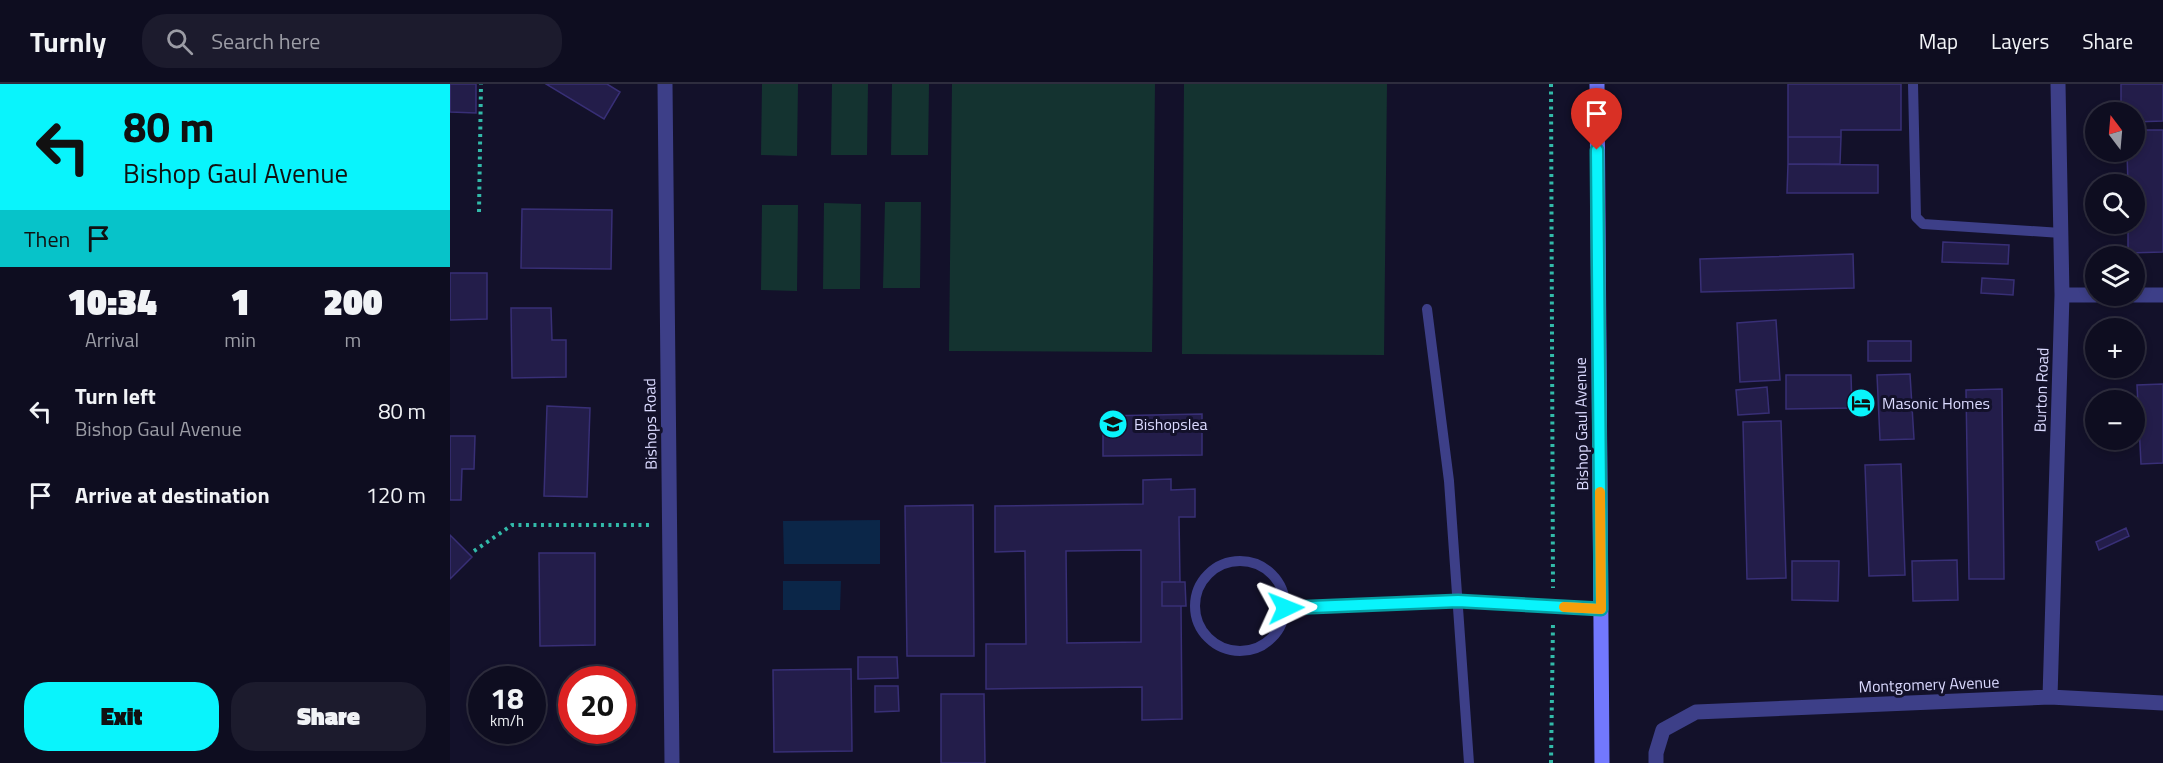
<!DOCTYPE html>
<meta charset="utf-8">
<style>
:root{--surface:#0e0d20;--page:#1c1b2d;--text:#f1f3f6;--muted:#9b9ca5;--line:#2e2d3e;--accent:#09f4fc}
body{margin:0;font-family:"Titillium Web",sans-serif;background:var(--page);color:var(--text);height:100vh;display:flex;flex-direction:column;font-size:22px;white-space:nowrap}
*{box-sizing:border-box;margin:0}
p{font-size:20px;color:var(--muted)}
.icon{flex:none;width:33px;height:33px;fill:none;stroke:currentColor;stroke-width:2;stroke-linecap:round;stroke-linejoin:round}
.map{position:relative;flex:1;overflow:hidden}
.details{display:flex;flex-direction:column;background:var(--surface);width:450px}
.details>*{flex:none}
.top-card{background:#09f4fc;color:#111;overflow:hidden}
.needle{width:39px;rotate:344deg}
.buttons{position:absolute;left:1635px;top:18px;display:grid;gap:12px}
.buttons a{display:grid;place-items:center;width:60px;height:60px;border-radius:50%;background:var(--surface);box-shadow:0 3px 9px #0003,0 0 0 2px var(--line);font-size:30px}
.speed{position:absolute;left:18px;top:582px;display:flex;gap:12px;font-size:30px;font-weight:700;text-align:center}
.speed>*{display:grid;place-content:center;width:78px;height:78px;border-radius:50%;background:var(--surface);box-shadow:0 3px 9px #0003,0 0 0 2px var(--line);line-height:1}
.speed small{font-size:15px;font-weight:400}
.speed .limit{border:9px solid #d22;background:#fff;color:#111}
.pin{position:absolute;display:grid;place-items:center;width:51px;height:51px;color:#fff;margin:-62px -26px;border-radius:50% 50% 50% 0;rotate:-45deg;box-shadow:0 0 6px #0007}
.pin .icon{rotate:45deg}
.me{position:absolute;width:66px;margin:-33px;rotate:88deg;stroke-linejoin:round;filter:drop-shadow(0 0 4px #0008)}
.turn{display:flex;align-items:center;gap:21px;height:126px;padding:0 24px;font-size:27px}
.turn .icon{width:78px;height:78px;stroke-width:2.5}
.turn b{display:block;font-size:42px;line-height:51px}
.then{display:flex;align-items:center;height:57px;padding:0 24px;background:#0003;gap:12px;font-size:22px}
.eta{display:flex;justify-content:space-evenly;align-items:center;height:102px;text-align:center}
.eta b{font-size:36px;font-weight:800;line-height:42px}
.primary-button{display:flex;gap:12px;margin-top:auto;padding:12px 24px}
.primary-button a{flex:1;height:69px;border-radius:24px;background:var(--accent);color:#111;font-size:24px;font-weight:800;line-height:69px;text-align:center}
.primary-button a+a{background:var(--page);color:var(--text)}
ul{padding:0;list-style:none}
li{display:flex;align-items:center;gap:18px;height:84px;padding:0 24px}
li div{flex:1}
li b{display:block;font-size:22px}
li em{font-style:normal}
header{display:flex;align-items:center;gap:36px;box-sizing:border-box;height:84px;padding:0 30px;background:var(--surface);border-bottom:2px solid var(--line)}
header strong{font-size:28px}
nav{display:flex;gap:33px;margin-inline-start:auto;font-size:21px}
.search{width:420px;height:54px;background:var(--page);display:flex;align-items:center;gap:15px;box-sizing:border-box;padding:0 21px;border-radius:24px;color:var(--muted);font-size:22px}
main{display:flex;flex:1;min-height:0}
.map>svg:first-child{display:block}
</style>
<header>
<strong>Turnly</strong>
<div class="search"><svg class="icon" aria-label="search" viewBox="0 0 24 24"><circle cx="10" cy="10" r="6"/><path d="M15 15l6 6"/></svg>Search here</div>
<nav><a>Map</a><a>Layers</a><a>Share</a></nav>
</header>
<main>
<section class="details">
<div class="top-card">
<div class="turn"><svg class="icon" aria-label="left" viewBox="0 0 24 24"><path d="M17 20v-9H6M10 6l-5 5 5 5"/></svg><div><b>80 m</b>Bishop Gaul Avenue</div></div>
<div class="then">Then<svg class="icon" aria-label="arrive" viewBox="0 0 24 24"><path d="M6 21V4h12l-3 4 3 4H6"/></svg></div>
</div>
<div class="eta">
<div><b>10:34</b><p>Arrival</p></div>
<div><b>1</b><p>min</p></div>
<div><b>200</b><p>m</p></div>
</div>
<ul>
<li><svg class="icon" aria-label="left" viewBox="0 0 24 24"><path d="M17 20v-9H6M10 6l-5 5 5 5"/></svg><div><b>Turn left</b><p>Bishop Gaul Avenue</p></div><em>80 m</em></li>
<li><svg class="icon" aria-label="arrive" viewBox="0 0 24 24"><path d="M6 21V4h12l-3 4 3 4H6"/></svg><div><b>Arrive at destination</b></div><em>120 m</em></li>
</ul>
<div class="primary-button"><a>Exit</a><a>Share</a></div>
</section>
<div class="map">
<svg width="1713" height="679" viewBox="0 0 1713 679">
<rect width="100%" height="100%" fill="#13112a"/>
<!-- green -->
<path fill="#143330" d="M 312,0 L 348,0 L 347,72 L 311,71 Z
M 382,0 L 418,0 L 417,71 L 381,71 Z
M 442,0 L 479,0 L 478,71 L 441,71 Z
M 502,0 L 705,0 L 702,268 L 499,267 Z
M 734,0 L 937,0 L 934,271 L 732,270 Z
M 435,118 L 471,118 L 470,204 L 433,204 Z
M 374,119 L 411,120 L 410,205 L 373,205 Z
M 312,121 L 348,121 L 347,207 L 311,206 Z"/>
<!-- water -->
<path fill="#0b2648" d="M 430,436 L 430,480 L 334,480 L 333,437 Z
M 333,497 L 391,497 L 390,526 L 333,526 Z"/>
<!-- building -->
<path fill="#231d4a" stroke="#382f76" stroke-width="1.5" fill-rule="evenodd" d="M 0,0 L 26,0 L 26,29 L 0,28 Z
M 96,0 L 157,0 L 170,8 L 154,35 Z
M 1338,0 L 1451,0 L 1451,46 L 1391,46 L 1391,53 L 1338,53 Z
M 1671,0 L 1713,0 L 1713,37 L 1684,38 L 1684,28 L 1671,28 Z
M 1684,46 L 1713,46 L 1713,168 L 1678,169 L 1678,140 L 1684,140 L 1684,100 L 1678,100 L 1677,68 L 1684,68 Z
M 1338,53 L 1391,53 L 1390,80 L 1338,80 Z
M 1338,80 L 1428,81 L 1428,109 L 1337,109 Z
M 72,125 L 162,126 L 161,185 L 71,184 Z
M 1493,158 L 1559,161 L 1558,180 L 1492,178 Z
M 1403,170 L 1404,204 L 1251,208 L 1250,175 Z
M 0,189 L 37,189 L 37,235 L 0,236 Z
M 1532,194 L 1564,196 L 1563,211 L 1531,209 Z
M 61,224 L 101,224 L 102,256 L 116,256 L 116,293 L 62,294 Z
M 1326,236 L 1330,296 L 1290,298 L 1287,239 Z
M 1418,257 L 1461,257 L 1461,277 L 1418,277 Z
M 1460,290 L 1464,355 L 1430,356 L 1427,291 Z
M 1336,291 L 1401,291 L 1402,324 L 1336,325 Z
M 1713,300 L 1713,379 L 1691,380 L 1687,301 Z
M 1317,303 L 1319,329 L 1288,331 L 1286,306 Z
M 1552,305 L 1554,495 L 1519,495 L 1516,306 Z
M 97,322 L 140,324 L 137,413 L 94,412 Z
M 752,330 L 752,371 L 653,372 L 653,332 Z
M 1331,337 L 1336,494 L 1297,495 L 1293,338 Z
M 0,352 L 25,352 L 24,385 L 12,385 L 11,416 L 0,416 Z
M 1451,380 L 1455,491 L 1419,492 L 1415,381 Z
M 721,395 L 721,406 L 745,405 L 745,433 L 729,433 L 730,498 L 712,498 L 712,522 L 731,522 L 732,635 L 692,636 L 692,603 L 536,605 L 536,560 L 576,560 L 575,467 L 545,468 L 545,422 L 693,420 L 693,396 ZM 691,466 L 691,558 L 617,559 L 616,467 Z
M 523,421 L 524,572 L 457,572 L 455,422 Z
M 1676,444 L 1679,452 L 1649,466 L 1646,458 Z
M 0,451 L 22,473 L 0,495 Z
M 89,469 L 145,469 L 145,561 L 90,562 Z
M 1507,476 L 1508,516 L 1463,517 L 1462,477 Z
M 1342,477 L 1389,477 L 1388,517 L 1342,516 Z
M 712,498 L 735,498 L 736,522 L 712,522 Z
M 408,573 L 447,573 L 448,594 L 408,595 Z
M 401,585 L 402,667 L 324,668 L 323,586 Z
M 425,602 L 448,602 L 449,627 L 425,628 Z
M 491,610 L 534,610 L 535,679 L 491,679 Z"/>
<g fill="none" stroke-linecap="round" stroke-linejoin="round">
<!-- path -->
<path stroke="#32baa9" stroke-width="4" stroke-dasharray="3 4.5" stroke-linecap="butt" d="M 1101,0 L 1103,504
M 29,128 L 31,0
M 24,467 L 62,441 L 201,441
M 1101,679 L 1103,539"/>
<!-- service -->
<path stroke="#3d3f88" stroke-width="10" d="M 1463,0 L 1466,133 L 1473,140 L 1611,149
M 977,225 L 999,397 L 1019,679
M745 522a45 45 0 1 1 90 0a45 45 0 1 1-90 0Z
M 836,524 L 1008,517 L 1151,525"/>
<!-- minor -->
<path stroke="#3d3f88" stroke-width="15" d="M 215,0 L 222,679
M 1612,211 L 1646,211
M 1684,211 L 1713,211
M 1600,613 L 1612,211 L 1608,0
M 1206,679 L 1206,669 L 1213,646 L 1246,628 L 1600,613 L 1713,619"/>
<!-- secondary -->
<path stroke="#7278fd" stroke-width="15" d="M 1147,0 L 1152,679"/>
</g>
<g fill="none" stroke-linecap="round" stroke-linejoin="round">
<!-- route casing -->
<g stroke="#069fa4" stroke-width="15">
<path id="route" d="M 836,524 L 1008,517 L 1151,525 L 1147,66"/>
</g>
<!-- route -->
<use href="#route" stroke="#09f4fc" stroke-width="10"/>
<!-- slow -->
<path stroke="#f59e0b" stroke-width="10" d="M 1114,523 L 1151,525 L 1150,408"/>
</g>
<!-- icons -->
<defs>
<g id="hotel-disc" transform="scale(1.5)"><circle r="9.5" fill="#09f4fc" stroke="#13112a"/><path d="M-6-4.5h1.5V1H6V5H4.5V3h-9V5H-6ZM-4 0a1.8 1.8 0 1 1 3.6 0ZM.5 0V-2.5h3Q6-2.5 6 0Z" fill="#111"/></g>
<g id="school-disc" transform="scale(1.5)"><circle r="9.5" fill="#09f4fc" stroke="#13112a"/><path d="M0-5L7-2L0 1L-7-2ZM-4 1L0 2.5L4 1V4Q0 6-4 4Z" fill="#111"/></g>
</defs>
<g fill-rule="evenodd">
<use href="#hotel-disc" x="1411" y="319"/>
<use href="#school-disc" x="663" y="340"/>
</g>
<g text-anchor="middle" stroke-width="6" stroke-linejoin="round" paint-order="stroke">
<!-- street labels -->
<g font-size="16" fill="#dbdaff" stroke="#13112a">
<text transform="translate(1591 306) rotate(-88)" y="6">Burton Road</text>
<text transform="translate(200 340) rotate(-91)" y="6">Bishops Road</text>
<text transform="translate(1131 340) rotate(-91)" y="6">Bishop Gaul Avenue</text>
<text transform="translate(1479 600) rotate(-2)" y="6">Montgomery Avenue</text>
</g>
<!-- poi labels -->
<g font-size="16" fill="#dbdaff" stroke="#13112a" text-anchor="start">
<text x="1432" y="325">Masonic Homes</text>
<text x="684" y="346">Bishopslea</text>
</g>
</g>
</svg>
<div class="buttons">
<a><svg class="needle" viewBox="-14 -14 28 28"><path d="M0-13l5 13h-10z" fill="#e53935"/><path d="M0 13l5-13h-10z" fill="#9b9ca5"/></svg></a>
<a><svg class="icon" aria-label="search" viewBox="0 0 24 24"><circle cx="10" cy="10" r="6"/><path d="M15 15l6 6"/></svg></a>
<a><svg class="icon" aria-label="layers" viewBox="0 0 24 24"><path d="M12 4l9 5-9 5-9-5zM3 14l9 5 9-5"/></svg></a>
<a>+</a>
<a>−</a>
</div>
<div class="speed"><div>18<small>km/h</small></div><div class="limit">20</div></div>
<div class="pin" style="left:1147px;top:66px;background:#d93025"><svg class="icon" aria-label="arrive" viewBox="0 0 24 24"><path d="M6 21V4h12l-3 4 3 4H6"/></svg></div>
<svg class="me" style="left:836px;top:524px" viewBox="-20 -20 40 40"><path d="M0-17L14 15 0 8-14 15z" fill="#09f4fc" stroke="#fff" stroke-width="4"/></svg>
</div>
</main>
